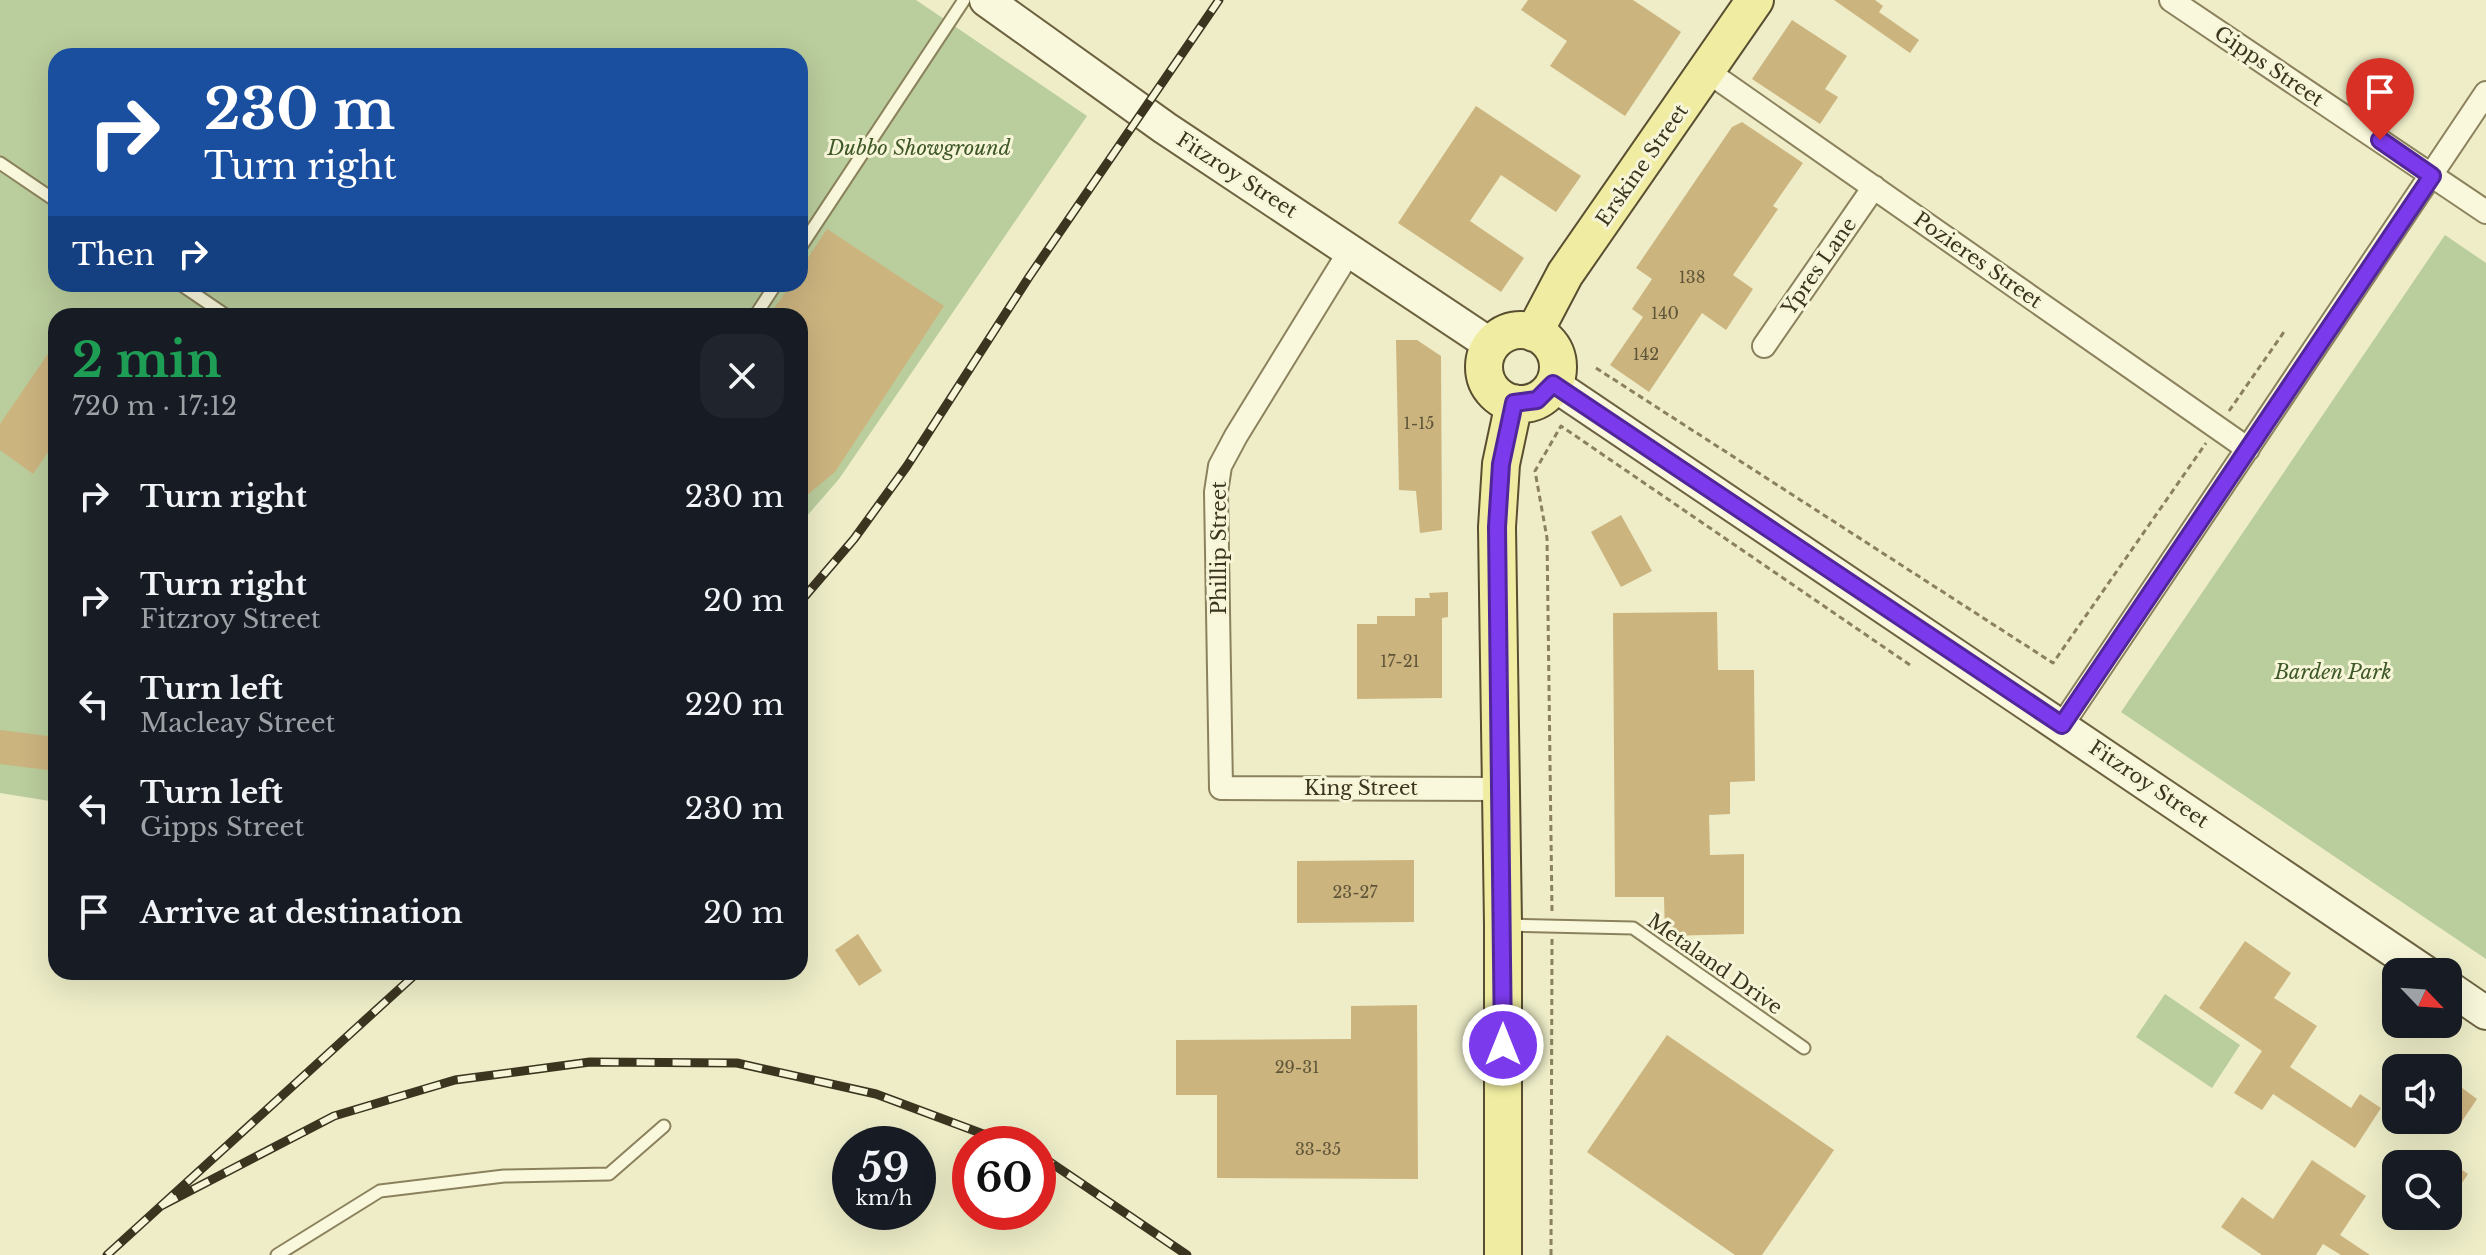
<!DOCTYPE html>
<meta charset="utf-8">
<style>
:root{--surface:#171b24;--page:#20242c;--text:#f1f3f6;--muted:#9ea1a6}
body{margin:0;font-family:"Libre Baskerville",serif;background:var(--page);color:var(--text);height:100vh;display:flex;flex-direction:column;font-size:30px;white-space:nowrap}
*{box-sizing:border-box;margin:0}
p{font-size:26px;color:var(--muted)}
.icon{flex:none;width:44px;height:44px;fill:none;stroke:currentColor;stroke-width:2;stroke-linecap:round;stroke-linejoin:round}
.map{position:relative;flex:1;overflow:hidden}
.panel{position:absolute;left:48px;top:308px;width:760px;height:672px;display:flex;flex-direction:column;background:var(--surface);border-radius:24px;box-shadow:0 8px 32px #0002}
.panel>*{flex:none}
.banner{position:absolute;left:48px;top:48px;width:760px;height:244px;border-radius:24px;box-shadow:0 8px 32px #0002;background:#1a4fa0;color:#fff;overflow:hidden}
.needle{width:52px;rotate:115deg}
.fabs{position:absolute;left:2382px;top:958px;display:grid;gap:16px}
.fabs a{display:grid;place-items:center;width:80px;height:80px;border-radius:16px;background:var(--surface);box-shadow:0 8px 32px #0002;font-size:40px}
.speed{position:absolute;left:832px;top:1126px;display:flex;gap:16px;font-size:40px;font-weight:700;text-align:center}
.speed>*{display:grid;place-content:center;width:104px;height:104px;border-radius:50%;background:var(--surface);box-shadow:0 8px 32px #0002;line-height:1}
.speed small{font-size:20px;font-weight:400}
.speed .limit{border:12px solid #d22;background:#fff;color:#111}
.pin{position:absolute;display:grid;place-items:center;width:68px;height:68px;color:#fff;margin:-82px -34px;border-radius:50% 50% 50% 0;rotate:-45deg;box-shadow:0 0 8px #0007}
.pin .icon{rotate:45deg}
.me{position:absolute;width:88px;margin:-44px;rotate:0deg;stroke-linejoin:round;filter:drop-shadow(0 0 6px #0008)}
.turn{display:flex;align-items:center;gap:28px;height:168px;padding:0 24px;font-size:36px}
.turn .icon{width:104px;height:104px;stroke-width:2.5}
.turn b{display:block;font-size:56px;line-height:68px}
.then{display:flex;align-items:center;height:76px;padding:0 24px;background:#0003;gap:16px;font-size:30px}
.round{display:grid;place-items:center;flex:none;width:84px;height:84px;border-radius:24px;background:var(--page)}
.headline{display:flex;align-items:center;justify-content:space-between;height:136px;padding:0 24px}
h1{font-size:48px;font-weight:700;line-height:60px;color:#1e9e55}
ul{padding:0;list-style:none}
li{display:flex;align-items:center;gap:24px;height:104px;padding:0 24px}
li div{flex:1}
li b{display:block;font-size:30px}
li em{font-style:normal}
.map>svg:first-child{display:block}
</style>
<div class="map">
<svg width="2486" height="1255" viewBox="0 0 2486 1255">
<rect width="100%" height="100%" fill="#eeedc8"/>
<!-- green -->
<path fill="#bacd9c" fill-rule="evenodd" d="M 0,0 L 916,0 L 1087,116 L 839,479 L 800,524 L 800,316 L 56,316 L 56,802 L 0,793 ZM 56,56 L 800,56 L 800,284 L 56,284 Z
M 2445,235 L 2486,263 L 2486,959 L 2121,712 Z
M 2165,994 L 2240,1045 L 2212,1088 L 2136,1037 Z"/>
<!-- building -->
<path fill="#ccb47f" d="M 1528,0 L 1633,0 L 1681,32 L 1625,116 L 1550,66 L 1567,41 L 1521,10 Z
M 1834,0 L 1875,0 L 1883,6 L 1879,12 L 1919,40 L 1910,53 Z
M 1792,20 L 1847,56 L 1825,89 L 1838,97 L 1820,124 L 1752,79 Z
M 1476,106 L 1581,176 L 1556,212 L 1501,175 L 1470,221 L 1524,258 L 1501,292 L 1398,223 Z
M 1742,122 L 1803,163 L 1773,206 L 1778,209 L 1733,275 L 1753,289 L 1726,330 L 1702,313 L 1649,392 L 1610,365 L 1643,317 L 1632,309 L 1652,279 L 1636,268 L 1732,127 Z
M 827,229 L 944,306 L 835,472 L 800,501 L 800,316 L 769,316 L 791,284 L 800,284 L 800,270 Z
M 1396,340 L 1417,340 L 1441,356 L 1442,530 L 1420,533 L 1416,491 L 1399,490 Z
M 56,342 L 56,441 L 33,474 L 0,450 L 0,424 Z
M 1621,515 L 1652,571 L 1621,587 L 1591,532 Z
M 1448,592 L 1448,617 L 1442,618 L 1442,698 L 1357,699 L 1357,624 L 1377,624 L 1377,616 L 1415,616 L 1415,598 L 1430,598 L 1429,593 Z
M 1717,612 L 1718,670 L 1754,670 L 1755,781 L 1730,782 L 1730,814 L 1709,815 L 1710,855 L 1744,854 L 1744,934 L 1665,936 L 1664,897 L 1615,897 L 1613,613 Z
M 0,730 L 56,737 L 56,771 L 0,764 Z
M 1414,860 L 1414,922 L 1297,923 L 1297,861 Z
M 858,934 L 882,971 L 859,986 L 835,950 Z
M 2245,941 L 2291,973 L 2274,998 L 2317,1026 L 2290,1067 L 2351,1108 L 2360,1094 L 2381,1108 L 2355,1148 L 2273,1094 L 2262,1110 L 2234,1093 L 2262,1051 L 2199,1008 Z
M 1417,1005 L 1418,1179 L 1217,1178 L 1217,1095 L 1176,1095 L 1176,1040 L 1351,1039 L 1351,1006 Z
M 1667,1035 L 1834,1150 L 1762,1255 L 1735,1255 L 1587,1152 Z
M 2454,1082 L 2477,1099 L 2460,1124 L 2448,1115 L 2448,1091 Z
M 2312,1160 L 2366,1196 L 2340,1235 L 2370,1255 L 2341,1255 L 2323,1244 L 2316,1255 L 2262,1255 L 2221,1227 L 2242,1197 L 2273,1219 Z
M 2448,1160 L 2468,1174 L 2448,1204 Z"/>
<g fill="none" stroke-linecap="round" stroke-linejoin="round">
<!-- lane casing -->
<g stroke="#8b825d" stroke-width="15">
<path id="lane" d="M 0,163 L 56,201
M 800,248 L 964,0
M 180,284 L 227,316
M 755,316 L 776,284
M 1507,925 L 1633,928 L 1804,1048
M 277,1255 L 380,1191 L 504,1176 L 609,1174 L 664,1126"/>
</g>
<!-- street casing -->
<g stroke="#8b825d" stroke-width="26">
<path id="street" d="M 2171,0 L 2486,212
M 1707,71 L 2248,449
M 1351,249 L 1236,436 L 1220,466 L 1216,492 L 1221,788 L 1501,789
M 1764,346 L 1874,187
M 2062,725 L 2486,93"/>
</g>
<!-- secondary casing -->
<g stroke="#6d6240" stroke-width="36">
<path id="secondary" d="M 986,0 L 1165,128 L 1491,345
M 1553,384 L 2425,972
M 2448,987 L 2486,1013"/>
</g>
<!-- primary casing -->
<g stroke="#594e31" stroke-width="40">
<path id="primary" d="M1484 367a37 37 0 1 1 74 0a37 37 0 1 1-74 0Z
M 1534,333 L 1565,274 L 1755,0
M 1503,1255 L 1503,924 L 1497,527 L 1501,464 L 1514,403"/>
</g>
<!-- path -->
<path stroke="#8b825d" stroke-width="3" stroke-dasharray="6 4" stroke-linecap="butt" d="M 1596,368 L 2053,663 L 2206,443
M 2229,411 L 2286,329
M 1552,911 L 1547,538 L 1535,471 L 1561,426 L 1910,665
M 1551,1255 L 1552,939"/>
<!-- lane -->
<use href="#lane" stroke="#f9f8dc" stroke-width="11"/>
<!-- street -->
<use href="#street" stroke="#f9f8dc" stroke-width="22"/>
<!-- secondary -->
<use href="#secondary" stroke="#f9f8dc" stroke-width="32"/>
<!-- primary -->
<use href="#primary" stroke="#f0eda2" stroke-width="36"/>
<!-- rail casing -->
<g stroke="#3b3520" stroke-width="9">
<path id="rail" d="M 800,602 L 854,539 L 907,466 L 1029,277 L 1219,0
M 1038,1154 L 1187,1255
M 161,1206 L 334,1116 L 455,1080 L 590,1062 L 737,1063 L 876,1094 L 1010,1144
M 107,1255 L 418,972"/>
</g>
<!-- rail -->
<use href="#rail" stroke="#f6f5d8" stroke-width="6" stroke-dasharray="18" stroke-linecap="butt"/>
</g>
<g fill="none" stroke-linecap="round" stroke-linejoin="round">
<!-- route casing -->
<g stroke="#51269a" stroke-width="20">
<path id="route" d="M 1503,1045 L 1497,527 L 1501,464 L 1514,403 L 1537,400 L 1553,384 L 2062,725 L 2432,176 L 2380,140"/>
</g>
<!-- route -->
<use href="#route" stroke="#7c3aed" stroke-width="14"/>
</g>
<g text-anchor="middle" stroke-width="6" stroke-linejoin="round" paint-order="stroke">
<!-- number labels -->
<g font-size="16" fill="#5f5538">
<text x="1692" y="283">138</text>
<text x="1665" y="319">140</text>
<text x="1646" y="360">142</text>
<text x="1419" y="429">1-15</text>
<text x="1400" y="667">17-21</text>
<text x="1355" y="898">23-27</text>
<text x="1297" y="1073">29-31</text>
<text x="1318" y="1155">33-35</text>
</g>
<!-- street labels -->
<g font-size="20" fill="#3b3520" stroke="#f6f5d8">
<text transform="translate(2269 66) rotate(34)" y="7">Gipps Street</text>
<text transform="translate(1642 165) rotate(-55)" y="7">Erskine Street</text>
<text transform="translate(1237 175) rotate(33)" y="7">Fitzroy Street</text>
<text transform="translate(1978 260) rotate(35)" y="7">Pozieres Street</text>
<text transform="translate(1819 266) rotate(-55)" y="7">Ypres Lane</text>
<text transform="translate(1219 548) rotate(-90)" y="7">Phillip Street</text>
<text transform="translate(2149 784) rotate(34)" y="7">Fitzroy Street</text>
<text x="1361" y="795">King Street</text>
<text transform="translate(1715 964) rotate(35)" y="7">Metaland Drive</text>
</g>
<!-- park labels -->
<g font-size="20" font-style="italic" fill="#3f5827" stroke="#f6f5d8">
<text x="919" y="155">Dubbo Showground</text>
<text x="2333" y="679">Barden Park</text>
</g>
</g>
</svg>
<div class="fabs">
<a><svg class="needle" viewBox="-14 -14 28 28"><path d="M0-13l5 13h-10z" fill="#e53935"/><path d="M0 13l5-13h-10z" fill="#9ea1a6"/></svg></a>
<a><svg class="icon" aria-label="sound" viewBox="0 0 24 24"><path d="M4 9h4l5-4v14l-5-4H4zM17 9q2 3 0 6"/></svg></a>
<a><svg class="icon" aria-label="search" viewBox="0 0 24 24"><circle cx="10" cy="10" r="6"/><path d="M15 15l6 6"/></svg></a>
</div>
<div class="speed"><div>59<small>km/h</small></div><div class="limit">60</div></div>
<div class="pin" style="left:2380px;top:140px;background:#d93025"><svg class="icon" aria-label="arrive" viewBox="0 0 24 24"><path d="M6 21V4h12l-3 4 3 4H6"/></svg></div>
<svg class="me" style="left:1503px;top:1045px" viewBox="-20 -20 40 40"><circle r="17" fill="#7c3aed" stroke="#fff" stroke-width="3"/><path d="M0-11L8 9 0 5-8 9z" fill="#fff"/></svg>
<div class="banner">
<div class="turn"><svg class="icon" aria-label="right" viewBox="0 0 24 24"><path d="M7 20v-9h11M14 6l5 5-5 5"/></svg><div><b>230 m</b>Turn right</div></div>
<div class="then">Then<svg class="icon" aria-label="right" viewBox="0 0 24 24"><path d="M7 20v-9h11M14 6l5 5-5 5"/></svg></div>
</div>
<section class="panel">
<div class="headline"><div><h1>2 min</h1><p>720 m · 17:12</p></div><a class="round"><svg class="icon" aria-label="close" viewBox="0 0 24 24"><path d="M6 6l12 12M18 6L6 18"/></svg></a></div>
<ul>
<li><svg class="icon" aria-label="right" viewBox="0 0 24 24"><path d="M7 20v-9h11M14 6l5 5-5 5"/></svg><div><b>Turn right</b></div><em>230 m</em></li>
<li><svg class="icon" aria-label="right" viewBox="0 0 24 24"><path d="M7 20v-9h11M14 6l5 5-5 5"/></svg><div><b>Turn right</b><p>Fitzroy Street</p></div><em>20 m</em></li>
<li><svg class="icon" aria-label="left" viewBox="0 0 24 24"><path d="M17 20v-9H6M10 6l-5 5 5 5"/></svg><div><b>Turn left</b><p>Macleay Street</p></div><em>220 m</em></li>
<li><svg class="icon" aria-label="left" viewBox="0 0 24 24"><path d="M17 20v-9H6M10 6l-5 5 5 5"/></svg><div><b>Turn left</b><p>Gipps Street</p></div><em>230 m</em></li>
<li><svg class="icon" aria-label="arrive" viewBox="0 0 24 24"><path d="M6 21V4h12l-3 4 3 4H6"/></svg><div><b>Arrive at destination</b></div><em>20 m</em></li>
</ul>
</section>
</div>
